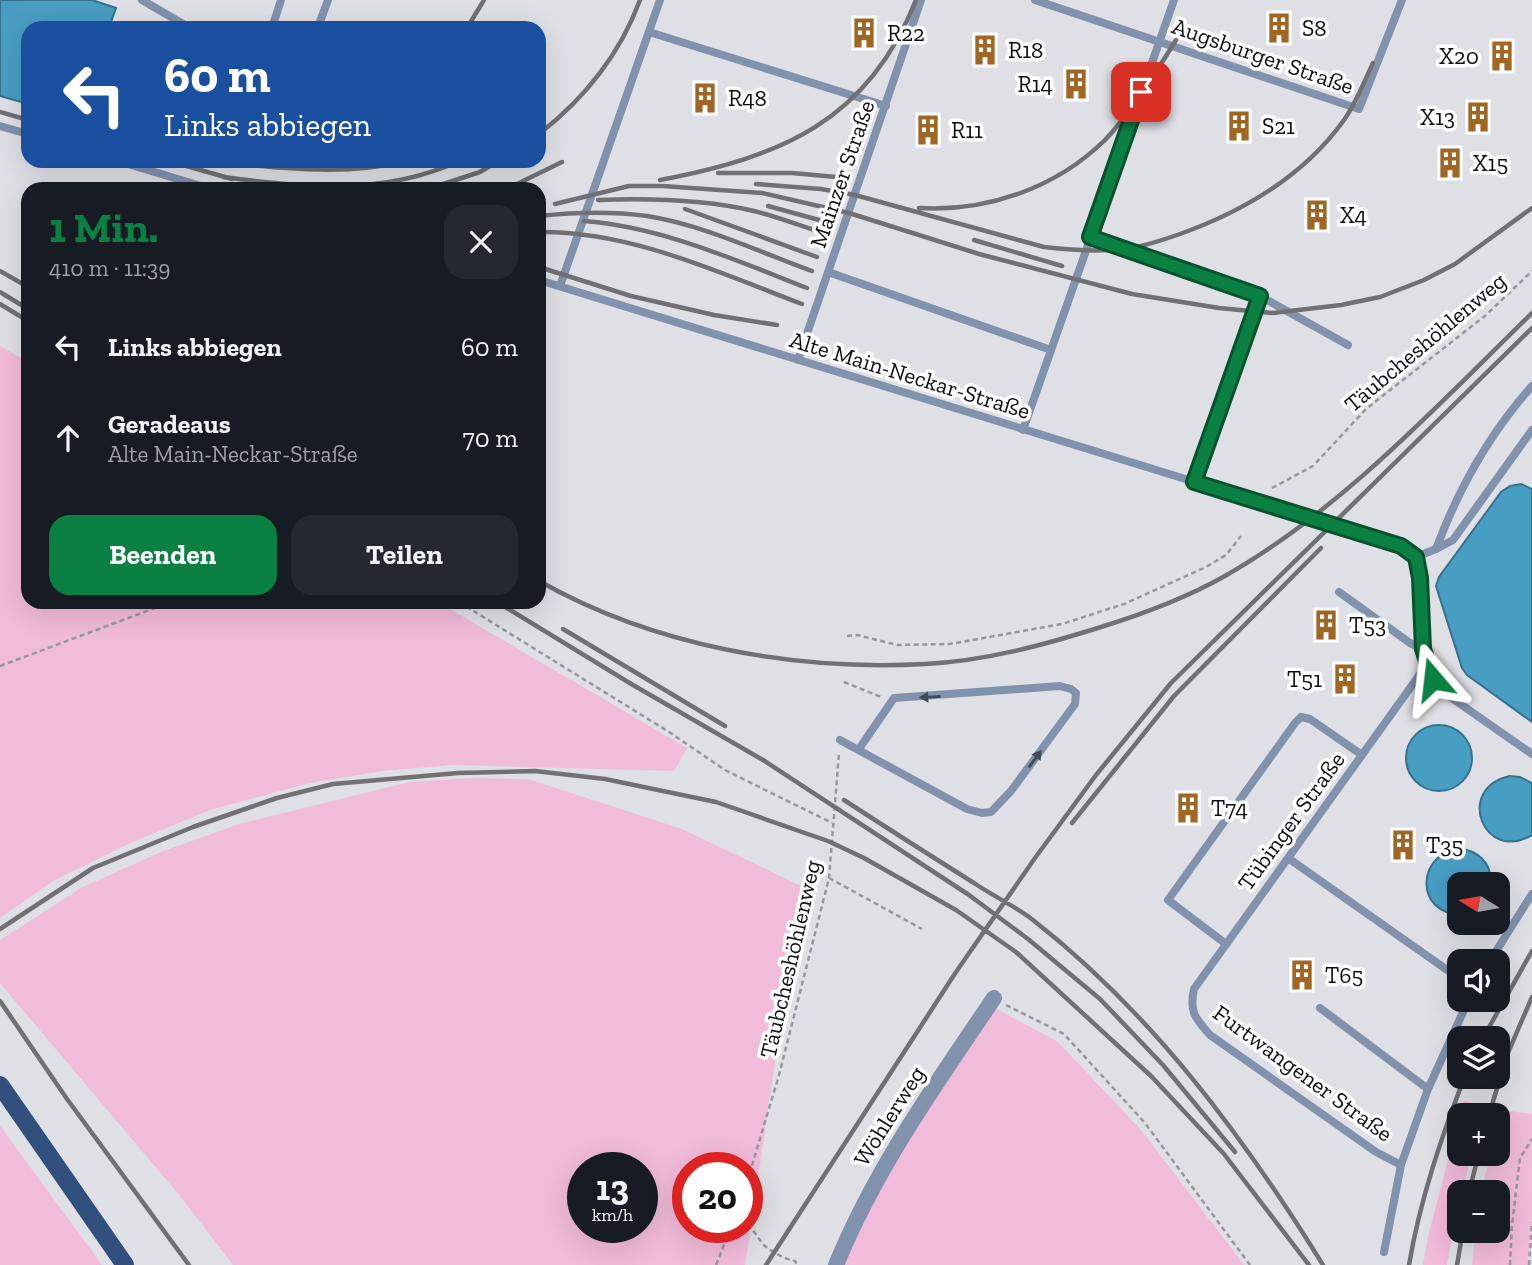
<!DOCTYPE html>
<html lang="de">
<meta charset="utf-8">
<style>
:root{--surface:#171b24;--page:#242831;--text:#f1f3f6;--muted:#9ea1a6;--accent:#0b8043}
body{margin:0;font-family:"Zilla Slab",serif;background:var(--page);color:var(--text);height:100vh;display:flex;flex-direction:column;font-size:26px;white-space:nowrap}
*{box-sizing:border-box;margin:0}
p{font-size:23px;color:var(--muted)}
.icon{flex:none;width:38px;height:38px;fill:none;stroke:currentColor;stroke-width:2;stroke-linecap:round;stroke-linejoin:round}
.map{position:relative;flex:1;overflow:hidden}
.sheet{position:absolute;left:21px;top:182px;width:525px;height:427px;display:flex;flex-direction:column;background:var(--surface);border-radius:21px;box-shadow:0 7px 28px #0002}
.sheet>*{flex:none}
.banner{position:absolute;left:21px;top:21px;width:525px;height:147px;border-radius:21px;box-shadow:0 7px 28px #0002;background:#1a4fa0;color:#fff;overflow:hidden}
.needle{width:46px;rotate:281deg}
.fabs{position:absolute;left:1447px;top:872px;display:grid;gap:14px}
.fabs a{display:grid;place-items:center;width:63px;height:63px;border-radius:14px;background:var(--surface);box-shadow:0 7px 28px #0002;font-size:35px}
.speed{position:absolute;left:567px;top:1152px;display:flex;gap:14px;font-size:35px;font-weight:700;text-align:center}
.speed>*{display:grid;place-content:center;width:91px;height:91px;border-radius:50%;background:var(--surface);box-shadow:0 7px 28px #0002;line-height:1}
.speed small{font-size:18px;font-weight:400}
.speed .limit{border:10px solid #d22;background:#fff;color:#111}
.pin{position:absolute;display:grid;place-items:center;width:60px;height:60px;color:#fff;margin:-30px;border-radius:14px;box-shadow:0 4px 10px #0006}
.me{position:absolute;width:77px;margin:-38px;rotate:343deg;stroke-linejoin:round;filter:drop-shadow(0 0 5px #0008)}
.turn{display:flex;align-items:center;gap:24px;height:147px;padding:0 28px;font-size:32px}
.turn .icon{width:91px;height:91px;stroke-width:2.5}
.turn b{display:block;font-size:49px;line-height:60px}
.round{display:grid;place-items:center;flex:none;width:74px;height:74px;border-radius:21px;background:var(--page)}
.head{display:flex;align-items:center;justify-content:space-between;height:119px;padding:0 28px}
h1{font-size:42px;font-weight:800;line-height:52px;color:var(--accent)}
.button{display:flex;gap:14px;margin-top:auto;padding:14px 28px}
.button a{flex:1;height:80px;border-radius:21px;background:var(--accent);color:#fff;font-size:28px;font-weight:800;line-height:80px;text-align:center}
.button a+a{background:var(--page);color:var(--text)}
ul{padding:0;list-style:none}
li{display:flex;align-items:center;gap:21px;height:91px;padding:0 28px}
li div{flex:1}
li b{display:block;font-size:26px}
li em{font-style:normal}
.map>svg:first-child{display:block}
</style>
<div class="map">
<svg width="1532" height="1265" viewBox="0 0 1532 1265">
<rect width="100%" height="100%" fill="#dfdfe6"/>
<!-- green -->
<path fill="#f1bbda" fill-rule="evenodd" d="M 0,346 L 28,362 L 28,602 L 438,602 L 687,748 L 674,771 L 452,765 L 382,771 L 310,783 L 210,810 L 128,844 L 53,881 L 0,918 Z
M 471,778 L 528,779 L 682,829 L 801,886 L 745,1265 L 233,1265 L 180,1196 L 0,983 L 0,940 L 83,887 L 161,852 L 239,824 L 410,782 ZM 642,1167 L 642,1227 L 583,1227 L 583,1167 ZM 688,1167 L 747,1167 L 747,1227 L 688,1227 Z
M 995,1008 L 1058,1042 L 1141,1130 L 1244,1265 L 840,1265 L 883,1175 Z
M 1463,1101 L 1484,1106 L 1482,1115 L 1460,1115 L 1460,1153 L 1472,1153 L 1462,1192 L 1460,1192 L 1447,1265 L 1423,1265 L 1428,1237 Z
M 1502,1110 L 1532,1114 L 1532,1213 L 1528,1265 L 1472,1265 L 1476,1230 L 1498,1230 L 1498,1192 L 1481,1192 L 1491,1153 L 1498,1153 L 1498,1125 Z
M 0,1126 L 102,1265 L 0,1265 Z"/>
<!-- water -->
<path fill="#489dc3" stroke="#36728d" stroke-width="2" d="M 0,0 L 92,0 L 116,8 L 109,28 L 28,28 L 28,104 L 0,96 Z
M 1521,484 L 1532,489 L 1532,722 L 1467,675 L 1462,668 L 1436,586 L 1439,577 L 1501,492 L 1510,486 Z
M1406 758a33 33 0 1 1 66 0a33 33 0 1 1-66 0Z
M 1510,776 L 1520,777 L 1532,783 L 1532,835 C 1484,864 1454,788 1510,776 Z
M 1457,848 C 1477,850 1492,862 1491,884 L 1460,884 L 1459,914 C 1417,913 1415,858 1457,848 Z"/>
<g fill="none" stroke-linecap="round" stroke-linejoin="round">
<!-- path -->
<path stroke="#97979d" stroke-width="2.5" stroke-dasharray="5 3.5" stroke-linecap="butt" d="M 1272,488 L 1313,466 L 1366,409 L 1486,315 L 1532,271
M 459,602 L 669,732 L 725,770 L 832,823
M 847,636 L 857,635 L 897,645 L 950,644 L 1062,624 L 1124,604 L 1206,567 L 1226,555 L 1241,536
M 0,666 L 171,602
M 844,682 L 881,697
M 829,878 L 922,929
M 1006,1005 L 1064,1034 L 1145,1123 L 1250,1265
M 747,1182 L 779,1075 L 829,878 L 839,753
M 747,1225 C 755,1231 757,1237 763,1244 C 769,1251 785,1259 795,1261 L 797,1265
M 716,1265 L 731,1227
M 1510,1265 L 1512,1225 L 1520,1158 L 1532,1139
M 1529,1265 L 1532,1222"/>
<!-- lane -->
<path stroke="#8092ac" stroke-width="8" d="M 142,0 L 190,28
M 1035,0 L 1359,109 L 1402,0
M 318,27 L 328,0
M 272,28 L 281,0
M 649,32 L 886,106
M 0,126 L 28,134
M 118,161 L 211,189
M 1090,237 L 1260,296 L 1348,345
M 828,272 L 1051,350
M 539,280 L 1270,505
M 560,286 L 660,0
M 798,360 L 921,0
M 1023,430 L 1174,0
M 1194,482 L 1260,296
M 1401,546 L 1416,557 L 1420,578 L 1423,649 L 1433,679 L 1446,694 L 1532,754
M 1436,549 L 1453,540 L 1532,430
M 1416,557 L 1436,549 C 1458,490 1490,433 1532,386
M 1339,592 L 1410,643 L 1423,649
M 840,740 L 967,809 L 982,813 L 991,812 L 1011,791 L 1075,704 L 1076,693 L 1071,689 L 1060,686 L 894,698 L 859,749
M 1288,858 L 1460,979
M 1226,944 L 1168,900 L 1295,723 L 1301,717 L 1310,719 L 1362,755
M 1490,961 L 1532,894
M 1320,1008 L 1428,1089
M 1401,1165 L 1376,1152 L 1210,1035 C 1195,1018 1189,1012 1194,989 L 1428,663
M 1384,1252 L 1401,1165 L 1428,1089 L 1469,999"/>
<!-- street -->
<path stroke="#8092ac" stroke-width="16" d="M 836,1265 C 876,1168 935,1085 994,998"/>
<!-- primary -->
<path stroke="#32507e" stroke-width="18" d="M 0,1085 L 125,1265"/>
<!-- rail -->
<path stroke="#717175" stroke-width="4.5" d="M 467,28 L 484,0
M 0,112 L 28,120
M 539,134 C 584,99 620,54 640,0
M 169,161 L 232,179
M 205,161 C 272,167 341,177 407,161
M 718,173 L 792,173 L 847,178
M 223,177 C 302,187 384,196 459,161
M 660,180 C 780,157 868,122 916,0
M 756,184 L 821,189 L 855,195 L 1044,247 C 1070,250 1097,252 1124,249 C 1143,247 1163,240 1180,234 C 1244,211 1304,176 1344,120 C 1356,103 1364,82 1373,63
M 428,189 L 480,172 L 498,161
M 501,189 L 515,185 L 562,162
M 598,200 C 650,198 703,199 754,211 C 779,217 803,227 827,234
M 555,204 L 629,186 L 663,186 L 762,193 L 849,213 L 979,254 L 1132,294 L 1219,308 L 1273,313 L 1341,305 L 1380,297 L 1424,280 L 1455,264 L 1532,208
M 768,206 L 830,223
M 919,208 C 987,212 1056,188 1105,140 C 1130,114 1157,71 1176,40
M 685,209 L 817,257
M 539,216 C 575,212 611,211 647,216 C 704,225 759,252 812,271
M 584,221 C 662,227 735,260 807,288
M 539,232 C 631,231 717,272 802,304
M 974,240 L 1062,266
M 539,267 L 631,296 L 714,315 L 777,325
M 0,271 L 28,287
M 0,292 L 28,309
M 0,304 L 28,321
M 539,581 C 654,646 794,671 925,664 C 985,661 1044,645 1101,627 C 1143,614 1186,598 1225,576 C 1341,510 1437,406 1532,313
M 497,602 L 633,685 L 763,760 L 969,895 L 1028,939 L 1100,999 L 1163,1065 L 1235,1152
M 563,629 L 725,726
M 844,800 C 887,828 931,856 974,883 C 993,896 1015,906 1033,920 C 1153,1014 1243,1136 1323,1265
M 1072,823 L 1174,696 L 1321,548
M 0,929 L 93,868 L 193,827 L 277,798 L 333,784 L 458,773 L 535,771 L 605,779 L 716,802 L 828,841 L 864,858 L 956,910 L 1016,952 L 1151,1076 L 1224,1154 L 1309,1265
M 0,1001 L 67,1099 L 189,1265
M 1483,1038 L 1532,951
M 1489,1115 L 1507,1055 L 1532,997
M 1469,1192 L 1479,1153
M 766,1265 L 956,972 L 1035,858 L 1096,775 L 1171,683 L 1532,328
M 1409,1265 C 1420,1200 1441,1138 1465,1076
M 1457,1265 L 1463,1230"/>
<!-- lane-bridge -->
<path stroke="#8092ac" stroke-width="8" d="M 1270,505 L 1401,546"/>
</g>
<!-- one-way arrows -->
<defs><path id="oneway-solid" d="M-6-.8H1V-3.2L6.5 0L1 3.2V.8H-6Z" transform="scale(1.75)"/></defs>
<g fill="#414956">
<use href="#oneway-solid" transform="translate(930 697) rotate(177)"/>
<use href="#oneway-solid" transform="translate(1035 759) rotate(-54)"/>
</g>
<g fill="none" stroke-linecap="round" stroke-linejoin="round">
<!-- route casing -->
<g stroke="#07532c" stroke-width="18">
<path id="route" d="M 1141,92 L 1090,237 L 1260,296 L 1194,482 L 1401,546 L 1416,557 L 1420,578 L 1423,649 L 1433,679"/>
</g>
<!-- route -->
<use href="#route" stroke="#0b8043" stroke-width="12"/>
</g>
<!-- icons -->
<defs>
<g id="building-bare" transform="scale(2.415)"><path d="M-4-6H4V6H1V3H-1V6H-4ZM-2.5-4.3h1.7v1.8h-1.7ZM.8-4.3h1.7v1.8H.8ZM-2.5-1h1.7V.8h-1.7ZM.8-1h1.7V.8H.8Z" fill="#9f6723" stroke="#fff" stroke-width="2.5" paint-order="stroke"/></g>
</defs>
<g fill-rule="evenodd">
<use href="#building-bare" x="1279" y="28"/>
<use href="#building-bare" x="864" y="33"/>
<use href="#building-bare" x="985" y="50"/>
<use href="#building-bare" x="1502" y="56"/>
<use href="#building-bare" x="1076" y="84"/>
<use href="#building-bare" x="705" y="98"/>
<use href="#building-bare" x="1478" y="117"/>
<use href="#building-bare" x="1239" y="126"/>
<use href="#building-bare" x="928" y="130"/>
<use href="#building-bare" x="1450" y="163"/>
<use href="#building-bare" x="1317" y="215"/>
<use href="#building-bare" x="1326" y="625"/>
<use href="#building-bare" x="1345" y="679"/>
<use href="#building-bare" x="1188" y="808"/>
<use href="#building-bare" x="1403" y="845"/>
<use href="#building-bare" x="1302" y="975"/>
</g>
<g text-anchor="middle" stroke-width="7" stroke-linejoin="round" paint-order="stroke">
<!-- poi labels -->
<g font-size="23" fill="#0d0d0f" stroke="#fff" text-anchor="start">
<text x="1302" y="36">S8</text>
<text x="887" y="41">R22</text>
<text x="1008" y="58">R18</text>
<text x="1479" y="64" text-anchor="end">X20</text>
<text x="1053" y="92" text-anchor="end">R14</text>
<text x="728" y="106">R48</text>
<text x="1455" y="125" text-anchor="end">X13</text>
<text x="1262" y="134">S21</text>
<text x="951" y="138">R11</text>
<text x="1473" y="171">X15</text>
<text x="1340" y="223">X4</text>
<text x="1349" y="633">T53</text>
<text x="1322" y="687" text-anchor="end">T51</text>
<text x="1211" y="816">T74</text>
<text x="1426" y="853">T35</text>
<text x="1325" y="983">T65</text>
</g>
<!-- street labels -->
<g font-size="23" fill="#0d0d0f" stroke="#fff">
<text transform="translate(1263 56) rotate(19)" y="8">Augsburger Straße</text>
<text transform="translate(842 174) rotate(-71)" y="8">Mainzer Straße</text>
<text transform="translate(1425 342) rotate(-40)" y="8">Täubcheshöhlenweg</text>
<text transform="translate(910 375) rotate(17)" y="8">Alte Main-Neckar-Straße</text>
<text transform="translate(1291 821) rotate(-54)" y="8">Tübinger Straße</text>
<text transform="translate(790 959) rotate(-77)" y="8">Täubcheshöhlenweg</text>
<text transform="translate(1303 1073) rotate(36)" y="8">Furtwangener Straße</text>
<text transform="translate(889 1116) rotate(-58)" y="8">Wöhlerweg</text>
</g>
</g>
</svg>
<div class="fabs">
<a><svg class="needle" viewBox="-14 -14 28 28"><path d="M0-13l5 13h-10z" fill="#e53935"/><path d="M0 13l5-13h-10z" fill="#9ea1a6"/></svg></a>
<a><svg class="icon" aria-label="sound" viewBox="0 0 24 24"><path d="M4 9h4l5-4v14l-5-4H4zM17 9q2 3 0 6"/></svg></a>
<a><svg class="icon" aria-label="layers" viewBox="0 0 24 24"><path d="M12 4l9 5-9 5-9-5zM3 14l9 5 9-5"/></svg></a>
<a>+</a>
<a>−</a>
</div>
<div class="speed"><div>13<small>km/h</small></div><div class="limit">20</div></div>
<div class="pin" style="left:1141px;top:92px;background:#d93025"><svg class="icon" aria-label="arrive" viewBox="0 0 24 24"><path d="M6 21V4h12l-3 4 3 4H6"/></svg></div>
<svg class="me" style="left:1433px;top:679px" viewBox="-20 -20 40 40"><path d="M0-17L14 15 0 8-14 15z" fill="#0b8043" stroke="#fff" stroke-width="4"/></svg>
<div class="banner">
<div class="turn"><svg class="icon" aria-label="left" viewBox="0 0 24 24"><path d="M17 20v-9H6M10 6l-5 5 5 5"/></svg><div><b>60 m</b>Links abbiegen</div></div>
</div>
<section class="sheet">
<div class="head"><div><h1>1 Min.</h1><p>410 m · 11:39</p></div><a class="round"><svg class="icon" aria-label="close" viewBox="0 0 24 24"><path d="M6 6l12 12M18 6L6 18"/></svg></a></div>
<ul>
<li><svg class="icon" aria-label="left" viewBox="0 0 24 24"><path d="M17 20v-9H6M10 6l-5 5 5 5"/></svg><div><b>Links abbiegen</b></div><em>60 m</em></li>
<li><svg class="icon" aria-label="ahead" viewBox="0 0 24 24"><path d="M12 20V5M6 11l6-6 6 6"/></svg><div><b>Geradeaus</b><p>Alte Main-Neckar-Straße</p></div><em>70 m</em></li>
</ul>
<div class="button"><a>Beenden</a><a>Teilen</a></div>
</section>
</div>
